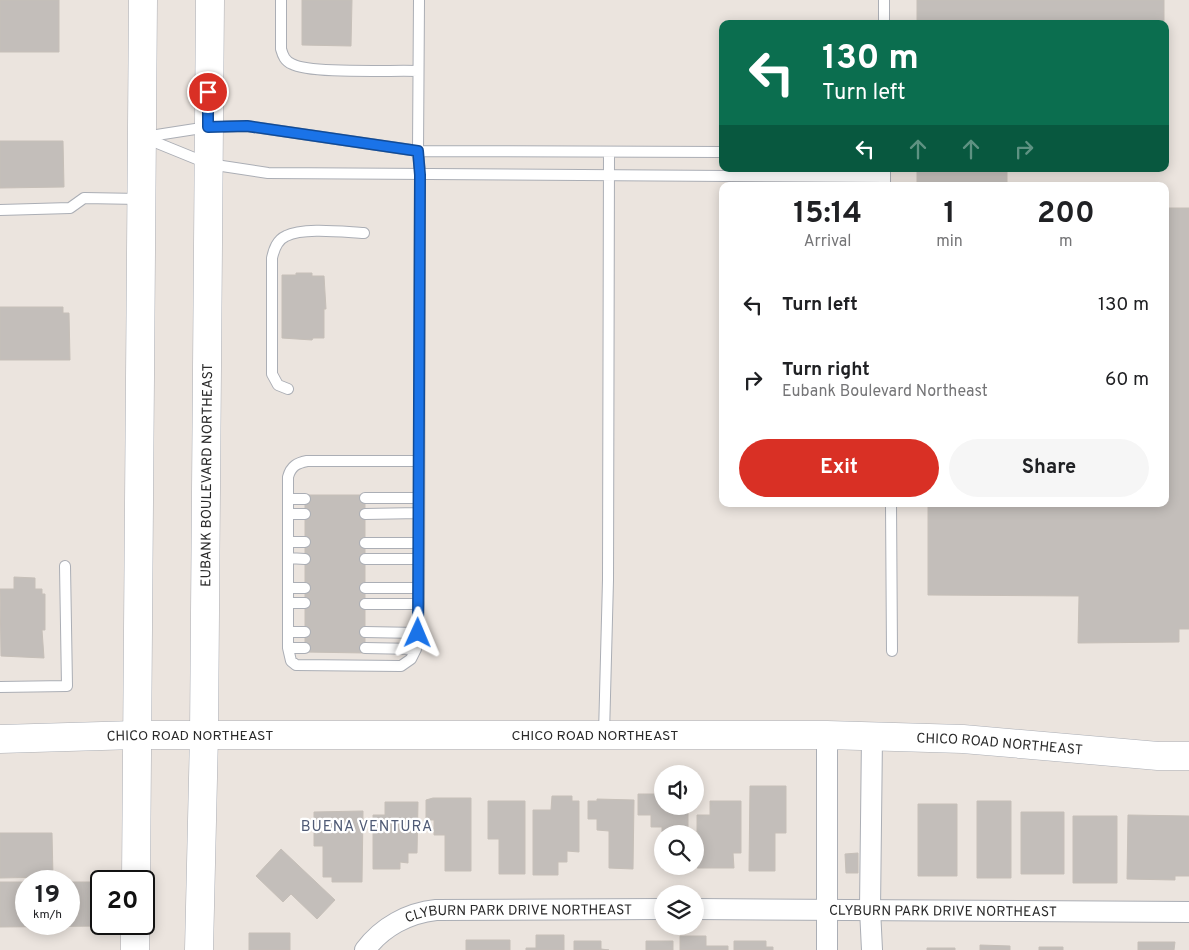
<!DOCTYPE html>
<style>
:root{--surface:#fff;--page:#f6f6f6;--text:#202124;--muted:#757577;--accent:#d93025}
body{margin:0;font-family:Overpass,sans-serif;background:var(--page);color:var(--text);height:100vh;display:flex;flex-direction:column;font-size:19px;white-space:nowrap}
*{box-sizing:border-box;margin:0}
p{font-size:16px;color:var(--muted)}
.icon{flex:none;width:28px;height:28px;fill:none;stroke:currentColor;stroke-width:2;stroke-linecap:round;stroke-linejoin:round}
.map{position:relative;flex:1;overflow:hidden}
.sheet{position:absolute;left:719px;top:182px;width:450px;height:325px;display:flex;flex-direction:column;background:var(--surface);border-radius:10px;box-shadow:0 2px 12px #0003}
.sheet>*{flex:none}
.guide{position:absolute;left:719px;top:20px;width:450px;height:152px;border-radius:10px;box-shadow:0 2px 12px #0003;background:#0b6e4f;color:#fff;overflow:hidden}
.fabs{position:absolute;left:654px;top:765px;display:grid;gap:10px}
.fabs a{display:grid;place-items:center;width:50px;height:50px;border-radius:50%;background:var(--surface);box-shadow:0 2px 12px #0003;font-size:25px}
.speed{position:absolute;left:15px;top:870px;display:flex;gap:10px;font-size:25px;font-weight:700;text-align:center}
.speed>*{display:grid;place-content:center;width:65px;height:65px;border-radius:50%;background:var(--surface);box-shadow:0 2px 12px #0003;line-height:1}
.speed small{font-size:12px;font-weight:400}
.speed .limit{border:2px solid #111;border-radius:8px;background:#fff;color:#111}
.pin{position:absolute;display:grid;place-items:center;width:42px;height:42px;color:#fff;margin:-21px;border:2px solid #fff;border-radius:50%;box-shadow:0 1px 5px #0007}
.me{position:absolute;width:55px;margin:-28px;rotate:1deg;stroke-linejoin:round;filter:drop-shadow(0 0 4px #0008)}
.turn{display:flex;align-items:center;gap:18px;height:105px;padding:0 20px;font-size:22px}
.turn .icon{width:65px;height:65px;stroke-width:2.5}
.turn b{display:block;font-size:35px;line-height:42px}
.lanes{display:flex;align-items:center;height:48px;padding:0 20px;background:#0003;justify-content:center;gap:25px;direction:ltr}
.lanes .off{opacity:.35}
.eta{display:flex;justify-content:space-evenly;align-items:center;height:85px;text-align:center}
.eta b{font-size:30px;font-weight:700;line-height:35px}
.cta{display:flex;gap:10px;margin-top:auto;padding:10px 20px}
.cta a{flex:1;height:58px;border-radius:30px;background:var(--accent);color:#fff;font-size:20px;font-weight:700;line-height:58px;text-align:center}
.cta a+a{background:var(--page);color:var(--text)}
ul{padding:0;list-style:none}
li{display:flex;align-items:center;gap:15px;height:75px;padding:0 20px}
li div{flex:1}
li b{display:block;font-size:19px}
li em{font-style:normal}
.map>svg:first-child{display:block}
</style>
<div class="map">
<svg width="1189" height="950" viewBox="0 0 1189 950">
<rect width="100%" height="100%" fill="#ebe4de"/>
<!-- building -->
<path fill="#c3beba" stroke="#c6bfb8" d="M 0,0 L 59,0 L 59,52 L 0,52 Z
M 302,0 L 352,0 L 351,46 L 302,45 Z
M 917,0 L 1164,0 L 1164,24 L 917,24 Z
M 0,141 L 63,141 L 64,187 L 0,188 Z
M 917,169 L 1007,169 L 1007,184 L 990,183 L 990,186 L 917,186 Z
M 1165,208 L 1189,208 L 1189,629 L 1179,629 L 1179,642 L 1078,643 L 1079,596 L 928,595 L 928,504 L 1165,504 Z
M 296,273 L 312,273 L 312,276 L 324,276 L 326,309 L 324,309 L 324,338 L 313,338 L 312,340 L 282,338 L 282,275 L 296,275 Z
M 0,307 L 63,307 L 63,313 L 69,313 L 70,360 L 0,360 Z
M 305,495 L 365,495 L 365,653 L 305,652 Z
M 14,577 L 35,578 L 35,589 L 42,589 L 42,594 L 45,594 L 45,630 L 42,630 L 44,658 L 1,656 L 0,589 L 14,589 Z
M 750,786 L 786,786 L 786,833 L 775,833 L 775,871 L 749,871 Z
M 638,794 L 662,794 L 662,806 L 688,806 L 688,834 L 662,834 L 662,865 L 662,827 L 651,827 L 651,815 L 638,815 Z
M 552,796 L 572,796 L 572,801 L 579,801 L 579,852 L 567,851 L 567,862 L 558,862 L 558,875 L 533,875 L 533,810 L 551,810 Z
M 433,798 L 471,798 L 471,871 L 445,871 L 445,835 L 434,835 L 434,820 L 426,820 L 426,800 Z
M 597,799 L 634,800 L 633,869 L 609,868 L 609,831 L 597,830 L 597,819 L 588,819 L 588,801 L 597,801 Z
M 488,801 L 525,801 L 525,874 L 499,874 L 499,839 L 488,839 Z
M 710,801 L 741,801 L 741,853 L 733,853 L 734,868 L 697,868 L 697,815 L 710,815 Z
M 977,801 L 1011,801 L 1011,878 L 977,878 Z
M 385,802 L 418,802 L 417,853 L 408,853 L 408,863 L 400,862 L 400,869 L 373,869 L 373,815 L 385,815 Z
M 918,804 L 957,804 L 957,876 L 918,876 Z
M 363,811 L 362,882 L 332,882 L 332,877 L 323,877 L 323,846 L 314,846 L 314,812 Z
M 1021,812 L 1064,812 L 1064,874 L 1021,874 Z
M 1128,815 L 1189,816 L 1189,876 L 1175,876 L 1175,880 L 1127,879 Z
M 1073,816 L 1117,816 L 1117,883 L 1073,883 Z
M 0,833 L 52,833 L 53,877 L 0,878 Z
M 281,849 L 335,900 L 317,919 L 291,894 L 283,902 L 256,876 Z
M 858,853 L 858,873 L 846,873 L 845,854 Z
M 663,866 L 688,866 L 688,869 L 663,869 Z
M 0,882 L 26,882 L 26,924 L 69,924 L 69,882 L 101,882 L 101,926 L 0,927 Z
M 249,933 L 290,933 L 290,950 L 249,950 Z
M 536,935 L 564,935 L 564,950 L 526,950 L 526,948 L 536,948 Z
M 680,936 L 706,936 L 706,946 L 728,946 L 728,950 L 680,950 Z
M 466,940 L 510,940 L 510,950 L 466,950 Z
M 574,941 L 601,941 L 601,949 L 609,950 L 574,950 Z
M 646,941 L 673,941 L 673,950 L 646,950 Z
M 734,941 L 766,941 L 766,947 L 773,947 L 773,950 L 734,950 Z
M 1138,942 L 1175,942 L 1174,950 L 1138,950 Z
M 980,945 L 1010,946 L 1010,950 L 980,950 Z
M 1039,947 L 1063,947 L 1063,950 L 1039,950 Z
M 927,948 L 955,948 L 955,950 L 927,950 Z"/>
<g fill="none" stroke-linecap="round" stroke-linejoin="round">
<!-- lane casing -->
<g stroke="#abaeb5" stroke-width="12">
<path id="lane" d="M 281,0 L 281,49 C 283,56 285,61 292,64 C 310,74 393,70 418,71
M 884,0 L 884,24
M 144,137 L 208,127 L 247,126 L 418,151 L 722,152
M 145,138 L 209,164 L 268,173 L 885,177
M 885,169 L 885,186
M 0,210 L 70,208 L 84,198 L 140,199
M 288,389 L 278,385 L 272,374 L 272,258 C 274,249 277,240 286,236 C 303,227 344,232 364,233
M 419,461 L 307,461 C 297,463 291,466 288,477 L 288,648 L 291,661 L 296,665 L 401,666 L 411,659 L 416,649 L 419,604 L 420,175 L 418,151 L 419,0
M 365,498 L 419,498
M 288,499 L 305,499
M 891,504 L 892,651
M 288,514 L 305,514
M 365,514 L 419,513
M 288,542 L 305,542
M 365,543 L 419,543
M 288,558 L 305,559
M 365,559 L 419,559
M 288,588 L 305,588
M 365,588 L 419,588
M 288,603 L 305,603
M 365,604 L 419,604
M 288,632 L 305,632
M 365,632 L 418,633
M 288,648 L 305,648
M 365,648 L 416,649
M 0,687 L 67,686 L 65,566
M 604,734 L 608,580 L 609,152"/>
</g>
<!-- street casing -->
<g stroke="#abaeb5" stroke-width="22">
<g id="street">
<path d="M 827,735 L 827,950"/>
<path d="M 872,736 L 870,909 L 872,950"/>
<path id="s1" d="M 695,909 L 1189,912"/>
<path id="s2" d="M 365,950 C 382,927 408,913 436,910 L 662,909"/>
</g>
</g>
<!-- secondary casing -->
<g stroke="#abaeb5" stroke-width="29">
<g id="secondary">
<path id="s3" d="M 0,739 L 136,735 L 827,735 L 963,739 L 1158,756 L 1189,756"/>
<path d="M 136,881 L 143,0"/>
<path d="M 135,950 L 135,924"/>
<path id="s4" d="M 199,950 L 204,735 L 210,0"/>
</g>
</g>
<!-- lane -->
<use href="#lane" stroke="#fff" stroke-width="10"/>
<!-- street -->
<use href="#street" stroke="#fff" stroke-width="20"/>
<!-- secondary -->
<use href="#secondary" stroke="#fff" stroke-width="28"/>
</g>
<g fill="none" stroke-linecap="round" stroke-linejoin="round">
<!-- route casing -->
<g stroke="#114b97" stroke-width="12">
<path id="route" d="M 208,92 L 208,127 L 247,126 L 418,151 L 420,175 L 418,633"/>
</g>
<!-- route -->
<use href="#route" stroke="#1a73e8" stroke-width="9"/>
</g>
<g text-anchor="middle" stroke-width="4.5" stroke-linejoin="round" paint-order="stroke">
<!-- street labels -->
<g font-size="14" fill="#2a2a2a" stroke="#fff">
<text dy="5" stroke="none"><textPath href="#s4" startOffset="475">EUBANK BOULEVARD NORTHEAST</textPath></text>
<text dy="5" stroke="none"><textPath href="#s3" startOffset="595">CHICO ROAD NORTHEAST</textPath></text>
<text dy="5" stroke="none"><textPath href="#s3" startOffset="190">CHICO ROAD NORTHEAST</textPath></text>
<text dy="5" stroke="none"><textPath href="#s3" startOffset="1000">CHICO ROAD NORTHEAST</textPath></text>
<text dy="5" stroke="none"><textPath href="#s1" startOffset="248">CLYBURN PARK DRIVE NORTHEAST</textPath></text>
<text dy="5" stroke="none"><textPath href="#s2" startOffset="166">CLYBURN PARK DRIVE NORTHEAST</textPath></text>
</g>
<!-- neighbourhood labels -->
<g font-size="15" letter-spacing="1" fill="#505b76" stroke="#fff">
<text x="367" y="831">BUENA VENTURA</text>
</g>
</g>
</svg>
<div class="fabs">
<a><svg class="icon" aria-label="sound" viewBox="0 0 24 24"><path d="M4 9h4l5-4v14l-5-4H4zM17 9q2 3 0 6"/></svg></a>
<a><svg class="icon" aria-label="search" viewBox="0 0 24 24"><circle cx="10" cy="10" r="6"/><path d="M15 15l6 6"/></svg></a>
<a><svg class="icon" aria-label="layers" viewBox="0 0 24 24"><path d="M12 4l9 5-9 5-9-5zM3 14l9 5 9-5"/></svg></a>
</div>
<div class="speed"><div>19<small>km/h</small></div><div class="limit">20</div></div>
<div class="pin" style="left:208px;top:92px;background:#d93025"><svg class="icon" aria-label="arrive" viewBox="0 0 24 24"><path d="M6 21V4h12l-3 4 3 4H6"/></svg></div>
<svg class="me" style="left:418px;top:633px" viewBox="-20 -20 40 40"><path d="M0-17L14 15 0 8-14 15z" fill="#1a73e8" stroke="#fff" stroke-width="4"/></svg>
<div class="guide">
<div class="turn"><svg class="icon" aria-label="left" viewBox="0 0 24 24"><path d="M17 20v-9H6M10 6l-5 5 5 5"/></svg><div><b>130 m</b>Turn left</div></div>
<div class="lanes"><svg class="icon" aria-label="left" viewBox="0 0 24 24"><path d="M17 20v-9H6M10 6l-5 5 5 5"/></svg><svg class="icon off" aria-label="ahead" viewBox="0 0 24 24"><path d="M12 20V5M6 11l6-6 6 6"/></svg><svg class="icon off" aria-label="ahead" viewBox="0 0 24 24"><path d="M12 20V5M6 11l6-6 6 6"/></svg><svg class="icon off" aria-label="right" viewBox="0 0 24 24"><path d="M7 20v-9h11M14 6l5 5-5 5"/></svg></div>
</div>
<section class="sheet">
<div class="eta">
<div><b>15:14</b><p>Arrival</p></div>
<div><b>1</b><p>min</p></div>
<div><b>200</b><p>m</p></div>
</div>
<ul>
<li><svg class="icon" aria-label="left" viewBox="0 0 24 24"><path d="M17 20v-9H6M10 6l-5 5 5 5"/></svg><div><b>Turn left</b></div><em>130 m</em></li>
<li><svg class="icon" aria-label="right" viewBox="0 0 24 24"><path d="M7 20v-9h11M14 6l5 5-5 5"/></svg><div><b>Turn right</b><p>Eubank Boulevard Northeast</p></div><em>60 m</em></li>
</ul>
<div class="cta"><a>Exit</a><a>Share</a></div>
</section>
</div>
